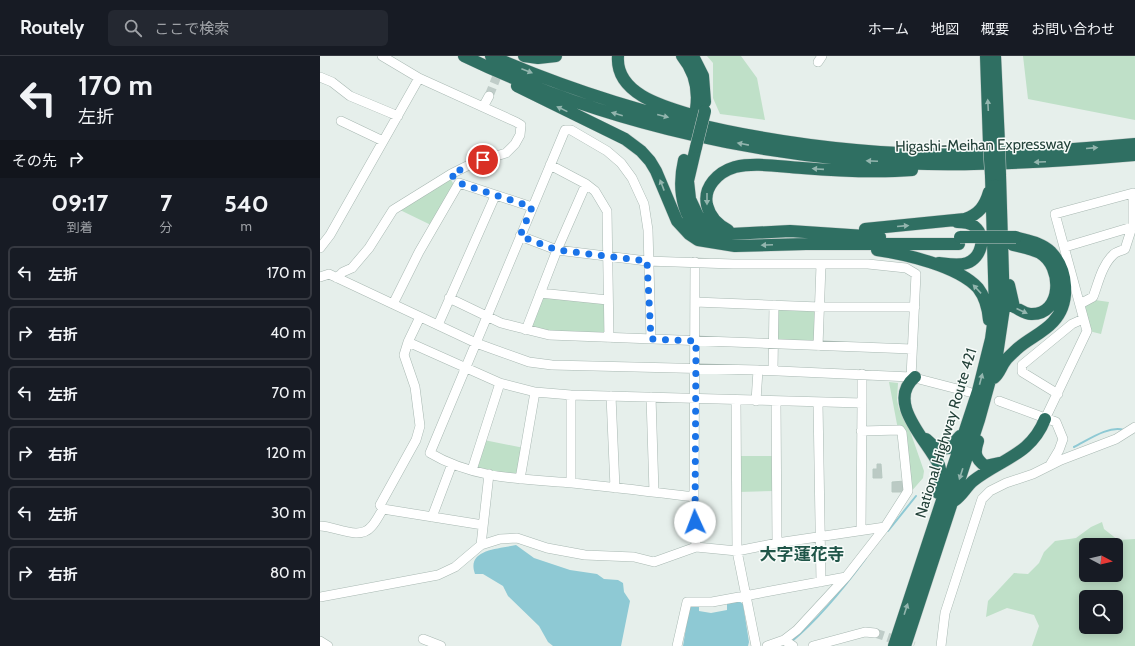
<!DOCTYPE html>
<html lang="ja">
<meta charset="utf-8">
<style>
:root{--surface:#171b24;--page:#242831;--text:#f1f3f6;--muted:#9ea1a6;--line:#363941}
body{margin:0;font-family:Cabin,"Noto Sans JP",sans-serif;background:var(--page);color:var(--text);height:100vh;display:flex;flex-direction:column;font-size:15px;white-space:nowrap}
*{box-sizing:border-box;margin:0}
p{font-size:13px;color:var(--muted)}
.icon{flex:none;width:22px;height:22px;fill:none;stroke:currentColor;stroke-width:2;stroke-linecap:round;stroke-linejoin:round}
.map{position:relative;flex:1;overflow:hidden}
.side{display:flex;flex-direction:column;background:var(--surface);width:320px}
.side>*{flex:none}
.guide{background:#171b24;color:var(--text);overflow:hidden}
.needle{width:26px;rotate:97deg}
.tools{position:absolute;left:759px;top:482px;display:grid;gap:8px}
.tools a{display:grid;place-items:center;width:44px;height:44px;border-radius:6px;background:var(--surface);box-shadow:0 2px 10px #0003;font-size:20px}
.pin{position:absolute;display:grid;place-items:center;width:34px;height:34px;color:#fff;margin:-17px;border:2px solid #fff;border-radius:50%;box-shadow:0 1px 4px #0007}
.me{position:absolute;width:44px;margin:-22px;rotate:358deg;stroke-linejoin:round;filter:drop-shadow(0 0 3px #0008)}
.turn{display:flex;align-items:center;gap:14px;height:84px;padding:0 12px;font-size:18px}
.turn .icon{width:52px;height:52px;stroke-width:2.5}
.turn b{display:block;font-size:28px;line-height:34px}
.then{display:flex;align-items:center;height:38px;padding:0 12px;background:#0003;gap:8px;font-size:15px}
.eta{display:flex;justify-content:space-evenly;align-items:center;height:68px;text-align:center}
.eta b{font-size:24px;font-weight:700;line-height:28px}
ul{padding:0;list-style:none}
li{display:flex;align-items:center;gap:12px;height:54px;margin:0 8px 6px;padding:0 4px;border:2px solid var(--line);border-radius:6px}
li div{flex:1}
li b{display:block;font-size:15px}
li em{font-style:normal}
header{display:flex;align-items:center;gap:24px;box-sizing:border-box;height:56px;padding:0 20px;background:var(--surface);border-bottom:1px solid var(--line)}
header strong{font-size:19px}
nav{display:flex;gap:22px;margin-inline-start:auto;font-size:14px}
.search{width:280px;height:36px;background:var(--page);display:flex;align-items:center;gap:10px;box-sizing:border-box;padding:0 14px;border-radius:6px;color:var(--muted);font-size:15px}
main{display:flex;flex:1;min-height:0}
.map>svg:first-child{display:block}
</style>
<header>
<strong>Routely</strong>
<div class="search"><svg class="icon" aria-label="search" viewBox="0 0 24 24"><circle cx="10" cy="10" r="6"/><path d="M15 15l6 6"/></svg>ここで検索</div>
<nav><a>ホーム</a><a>地図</a><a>概要</a><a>お問い合わせ</a></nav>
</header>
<main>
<section class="side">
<div class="guide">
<div class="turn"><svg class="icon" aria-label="left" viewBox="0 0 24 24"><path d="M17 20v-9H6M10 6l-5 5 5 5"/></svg><div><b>170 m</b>左折</div></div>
<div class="then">その先<svg class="icon" aria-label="right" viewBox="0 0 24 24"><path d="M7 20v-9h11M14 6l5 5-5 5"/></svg></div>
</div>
<div class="eta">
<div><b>09:17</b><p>到着</p></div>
<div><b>7</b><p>分</p></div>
<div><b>540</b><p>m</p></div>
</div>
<ul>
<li><svg class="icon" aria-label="left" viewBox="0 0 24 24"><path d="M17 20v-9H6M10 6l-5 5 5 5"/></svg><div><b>左折</b></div><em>170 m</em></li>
<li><svg class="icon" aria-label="right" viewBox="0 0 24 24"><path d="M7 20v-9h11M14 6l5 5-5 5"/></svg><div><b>右折</b></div><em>40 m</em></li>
<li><svg class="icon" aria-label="left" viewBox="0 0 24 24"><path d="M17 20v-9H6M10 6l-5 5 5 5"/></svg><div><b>左折</b></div><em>70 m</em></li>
<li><svg class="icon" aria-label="right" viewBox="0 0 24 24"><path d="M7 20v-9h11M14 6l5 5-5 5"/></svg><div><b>右折</b></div><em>120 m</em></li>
<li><svg class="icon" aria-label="left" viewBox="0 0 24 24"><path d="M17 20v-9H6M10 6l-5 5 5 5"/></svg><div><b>左折</b></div><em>30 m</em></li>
<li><svg class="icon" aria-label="right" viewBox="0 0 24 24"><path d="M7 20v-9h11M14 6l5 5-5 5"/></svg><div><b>右折</b></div><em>80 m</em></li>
</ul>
</section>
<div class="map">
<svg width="815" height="590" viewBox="0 0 815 590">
<rect width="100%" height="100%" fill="#e6efeb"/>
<!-- green -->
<path fill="#bfe0c8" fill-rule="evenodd" d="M 387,0 L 421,0 L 437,22 L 445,64 L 400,58 L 393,42 L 393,7 Z
M 703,0 L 815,0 L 815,64 L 708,43 Z
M 130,122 L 134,129 L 113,170 L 80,154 Z
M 223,240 L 285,247 L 287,279 L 247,278 L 210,272 Z
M 775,244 L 789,246 L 781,278 L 769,275 L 763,249 L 774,245 Z
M 455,251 L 496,252 L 495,287 L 455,286 Z
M 569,326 L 578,327 L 577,344 L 579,353 L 589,372 L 604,415 L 603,422 L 590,437 Z
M 164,384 L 204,392 L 199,420 L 155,411 Z
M 418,400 L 454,400 L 454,435 L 419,436 Z
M 782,466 L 784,473 L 798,484 L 815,483 L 815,590 L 712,590 L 719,570 L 714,559 L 687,552 L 666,561 L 668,545 L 694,517 L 708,518 L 719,507 L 724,496 L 735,485 L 756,482 L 771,471 ZM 766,489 L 796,489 L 796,519 L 766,519 ZM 766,541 L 796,541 L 796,571 L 766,571 Z"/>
<!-- water -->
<path fill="#8ec9d4" d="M 196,489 L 214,502 L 250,514 L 277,518 L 284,523 L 298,524 L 303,527 L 304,536 L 310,545 L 301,590 L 233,590 L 228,586 L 219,570 L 188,540 L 183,530 L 163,518 L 155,518 C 146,493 178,493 196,489 Z
M 419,545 L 423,548 L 429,586 L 428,590 L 363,590 L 369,553 L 372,549 L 379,550 L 379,555 L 391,557 L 407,554 L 407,547 Z"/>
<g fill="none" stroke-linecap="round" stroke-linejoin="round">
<!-- stream -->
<path stroke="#8ec9d4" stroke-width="2" d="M 754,391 C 768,384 789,369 804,374
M 568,475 L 596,440
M 471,586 C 500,562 524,532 546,502"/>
</g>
<!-- building -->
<path fill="#bbcac4" stroke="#b8c9c2" d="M 557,408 L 561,408 L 562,422 L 553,422 L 553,413 L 557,413 Z
M 585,425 L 585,436 L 572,436 L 572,426 Z"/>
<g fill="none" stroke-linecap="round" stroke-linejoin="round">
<!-- minor-tunnel -->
<path stroke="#bfccc8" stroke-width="9" stroke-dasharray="9 4.5" stroke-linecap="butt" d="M 169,40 L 181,10
M 555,577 L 594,590"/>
<!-- minor casing -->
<g stroke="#a8b8b2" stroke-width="10">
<path id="minor" d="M 498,6 L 502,0
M 0,21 L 12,26 L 30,40 L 78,60
M 163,51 L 169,40
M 21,65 L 63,85
M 230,109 L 266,128 L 275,135 L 287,155 L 289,282
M 200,180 L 237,194 L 327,205 L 413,208 L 548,208 L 586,212 L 596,218 L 591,321
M 745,191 L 812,171
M 0,192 L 10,179 L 99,22
M 375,206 L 374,441 L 376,491
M 0,221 L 9,218 L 156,287 L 209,306 L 232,309 L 438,314 L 591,321 L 649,336
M 17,222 L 23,216 L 32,212 L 49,192 L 73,154 L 131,118 L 151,108 L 186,97 L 195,88 L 200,79 L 201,69 L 196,66 L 99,22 L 62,0
M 220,237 L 288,244
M 129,242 L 181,267 L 229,279 L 592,293
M 375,246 L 500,251 L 595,251
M 73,248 L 99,196 L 139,127 L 212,151
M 100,261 L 88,286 L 84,299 L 95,331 L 100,370 L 96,384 L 60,449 L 63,453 L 163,469
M 118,269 L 175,140
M 206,274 L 237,194 L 266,128
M 331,283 L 328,174 L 324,148 L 312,122 L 301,107 L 287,95 L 251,74 L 245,74 L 110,397 C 153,423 204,423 252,427 C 293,431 333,436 374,441
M 88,286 L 180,327 L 215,336 L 251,339 L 542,347 L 541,473
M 498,290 L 501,209
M 453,314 L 454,249
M 738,338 L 702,316 L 702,309 L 752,268 L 763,263
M 251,339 L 251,427
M 291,340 L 295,432
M 331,341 L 334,436
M 416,344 L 417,495 L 436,590
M 436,345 L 438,314
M 679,345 L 736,366 L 743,383 L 739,394 L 730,409
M 456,346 L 457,487
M 498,347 L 501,526
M 542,347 L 542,318
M 725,363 L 767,275 L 735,158 L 813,137 L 813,168 L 805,193 C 801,195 795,196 793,199 C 782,209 778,228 773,241 L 760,248
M 152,414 L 180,327
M 200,423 L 215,336
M 112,461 L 132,408
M 0,470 C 15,470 39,485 51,471 C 56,466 59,459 63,453
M 161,489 L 169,418
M 0,541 L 118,519 L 135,511 L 161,489 L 180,483 L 197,482 L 227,492 L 265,499 L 314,501 L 334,506 L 376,491 L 417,495 L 457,487 L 565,471
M 103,583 L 121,590
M 464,584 L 473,590
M 0,585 L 8,590
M 357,590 L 367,546 L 392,546 L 526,521
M 447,590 L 464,584 L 477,574 L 526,521 L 565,471 L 588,435 L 582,377 L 580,374 L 541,375
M 493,590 L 545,576 L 555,577
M 621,590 L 625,557 L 662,443 L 670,435 L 686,427 L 713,418 L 741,404 L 796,383 L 815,371"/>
</g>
<!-- highway casing -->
<g stroke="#c2cac8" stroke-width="13">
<path id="highway" d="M 144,0 C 285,68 452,105 608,108 C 677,109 746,105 815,99
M 171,0 C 321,65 486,101 650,98 C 705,97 760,93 815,88
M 204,0 L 218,2 L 236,0
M 298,0 C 295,40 349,52 379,61
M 362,0 C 375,16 379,33 376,53
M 373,0 L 383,20 L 385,46
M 666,0 L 669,88
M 675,0 L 679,87
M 197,30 L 305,83 L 321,95 L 330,105 L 336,115 L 357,165 L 369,178 L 378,184 L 415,190 L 486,188 L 639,188
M 376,91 L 368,125 L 370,143 L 378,160 L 396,175 L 411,178 L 470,175 L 560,181
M 364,104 C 357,134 362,172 395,183
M 545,173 L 645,163 C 659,158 665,150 669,136
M 408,174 C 398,169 390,161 387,149 C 383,131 398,116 415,111 C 436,106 461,111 482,112 C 519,115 555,117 592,114
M 557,194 C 585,198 638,210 658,232 C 665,241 668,252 669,264
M 619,207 C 628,208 639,210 647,207 C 661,202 667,181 655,171 C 651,167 643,166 637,166
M 689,229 L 694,251 C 699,253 705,258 711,258 C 743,259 743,210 720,197 C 712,193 702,191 693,189
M 595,321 C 565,346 607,384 619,409 C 622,418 621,428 618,437
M 674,322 C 680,317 681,310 686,304 C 689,300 693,297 697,293 C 708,283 723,277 733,266 C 751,247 748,214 731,196 C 722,187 709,185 698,182
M 606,383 L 617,393 L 629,392 L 640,380
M 658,385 C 654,397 655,402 665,410 L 679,407
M 634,445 C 642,440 646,431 653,425 C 681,403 711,399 725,363
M 574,590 L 658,335 L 671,283 L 675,253 L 671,119
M 585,590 L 659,364 L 677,299 L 684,252 L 680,119"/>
</g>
<!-- minor -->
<use href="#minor" stroke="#fff" stroke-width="9"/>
<!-- highway -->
<use href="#highway" stroke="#2f6f62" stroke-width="12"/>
<!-- highway-bridge casing -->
<g stroke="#c2cac8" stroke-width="13" stroke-linecap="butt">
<path id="highway-bridge" d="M 679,87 L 680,119
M 669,88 L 671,119
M 376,91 L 385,55
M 640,181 L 696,181"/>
</g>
<!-- highway-bridge -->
<use href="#highway-bridge" stroke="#2f6f62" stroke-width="12"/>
</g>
<!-- one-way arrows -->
<defs><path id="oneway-solid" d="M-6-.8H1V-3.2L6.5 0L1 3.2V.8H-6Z"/></defs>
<g fill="#93b5ae">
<use href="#oneway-solid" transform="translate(207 15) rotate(21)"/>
<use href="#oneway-solid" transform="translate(668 49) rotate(-93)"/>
<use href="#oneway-solid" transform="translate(242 53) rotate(-154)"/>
<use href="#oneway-solid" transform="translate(297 58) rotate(-164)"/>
<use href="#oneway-solid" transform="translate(343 60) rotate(14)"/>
<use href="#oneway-solid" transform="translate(423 88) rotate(-169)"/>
<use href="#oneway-solid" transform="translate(772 92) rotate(-5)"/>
<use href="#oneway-solid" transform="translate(552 105) rotate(-177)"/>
<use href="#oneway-solid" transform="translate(720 106) rotate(177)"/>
<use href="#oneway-solid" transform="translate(498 113) rotate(-176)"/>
<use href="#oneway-solid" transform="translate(342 129) rotate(-111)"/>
<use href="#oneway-solid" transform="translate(387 143) rotate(90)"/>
<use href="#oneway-solid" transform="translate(583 170) rotate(-5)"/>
<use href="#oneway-solid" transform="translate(447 189) rotate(178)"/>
<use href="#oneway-solid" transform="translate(657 233) rotate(-133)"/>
<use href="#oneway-solid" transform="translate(702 255) rotate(24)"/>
<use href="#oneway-solid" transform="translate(661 323) rotate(-75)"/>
<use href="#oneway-solid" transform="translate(641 418) rotate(108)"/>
<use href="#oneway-solid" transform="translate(586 553) rotate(-72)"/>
</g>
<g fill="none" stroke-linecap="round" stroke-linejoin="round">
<!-- route -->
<path stroke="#1a73e8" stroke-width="7" stroke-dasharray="0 12.6" d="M 163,104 L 131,118 L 139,127 L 212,151 L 200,180 L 237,194 L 327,205 L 331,283 L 376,285 L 375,466"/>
</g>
<g text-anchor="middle" stroke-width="3" stroke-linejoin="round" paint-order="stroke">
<!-- street labels -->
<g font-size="15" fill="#24423a" stroke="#f7fbf9">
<text transform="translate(663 89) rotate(-1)" y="5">Higashi-Meihan Expressway</text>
<text transform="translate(626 377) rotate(-73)" y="5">National Highway Route 421</text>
</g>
<!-- quarter labels -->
<g font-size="17" font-weight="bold" fill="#1f5548" stroke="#f7fbf9">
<text x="482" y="504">大字蓮花寺</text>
</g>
</g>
</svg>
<div class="tools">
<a><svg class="needle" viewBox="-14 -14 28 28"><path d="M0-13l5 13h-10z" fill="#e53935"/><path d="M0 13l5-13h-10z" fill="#9ea1a6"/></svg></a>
<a><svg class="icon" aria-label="search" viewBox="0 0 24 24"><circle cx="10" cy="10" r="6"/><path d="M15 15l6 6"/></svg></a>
</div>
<div class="pin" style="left:163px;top:104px;background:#d93025"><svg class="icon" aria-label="arrive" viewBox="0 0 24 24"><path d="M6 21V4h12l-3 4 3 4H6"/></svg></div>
<svg class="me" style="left:375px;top:466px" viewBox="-20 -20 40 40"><circle r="19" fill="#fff"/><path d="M0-13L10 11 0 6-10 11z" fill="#1a73e8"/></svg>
</div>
</main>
